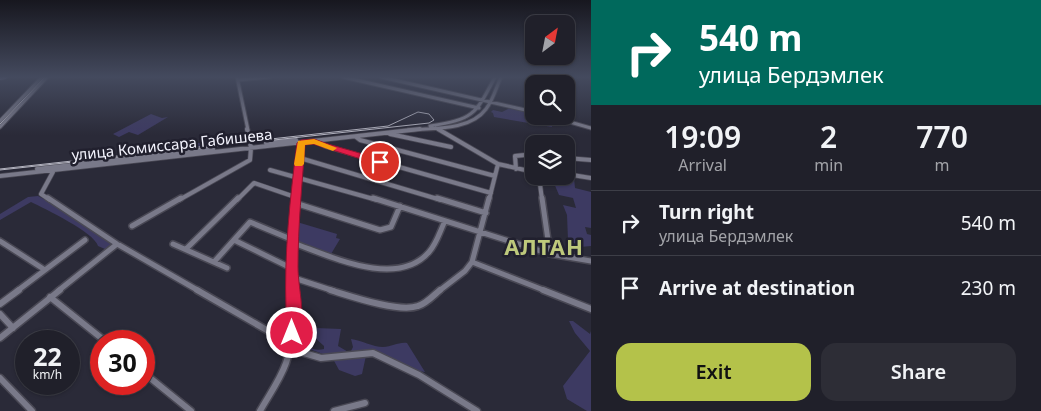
<!DOCTYPE html>
<meta charset="utf-8">
<style>
:root{--surface:#20202a;--page:#2d2d36;--text:#f1f3f6;--muted:#a2a3a8;--line:#3d3e47;--accent:#b4c24a}
body{margin:0;font-family:"Noto Sans",sans-serif;background:var(--page);color:var(--text);height:100vh;display:flex;flex-direction:column;font-size:19px;white-space:nowrap}
*{box-sizing:border-box;margin:0}
p{font-size:16px;color:var(--muted)}
.icon{flex:none;width:28px;height:28px;fill:none;stroke:currentColor;stroke-width:2;stroke-linecap:round;stroke-linejoin:round}
.map{position:relative;flex:1;overflow:hidden}
.side{display:flex;flex-direction:column;background:var(--surface);width:450px}
.side>*{flex:none}
.hud{background:#00695c;color:#fff;overflow:hidden}
.needle{width:32px;rotate:32deg}
.fabs{position:absolute;left:525px;top:15px;display:grid;gap:10px}
.fabs a{display:grid;place-items:center;width:50px;height:50px;border-radius:10px;background:var(--surface);box-shadow:0 1px 4px #0004,0 0 0 1px var(--line);font-size:25px}
.speed{position:absolute;left:15px;top:330px;display:flex;gap:10px;font-size:25px;font-weight:700;text-align:center}
.speed>*{display:grid;place-content:center;width:65px;height:65px;border-radius:50%;background:var(--surface);box-shadow:0 1px 4px #0004,0 0 0 1px var(--line);line-height:1}
.speed small{font-size:12px;font-weight:400}
.speed .limit{border:8px solid #d22;background:#fff;color:#111}
.pin{position:absolute;display:grid;place-items:center;width:42px;height:42px;color:#fff;margin:-21px;border:2px solid #fff;border-radius:50%;box-shadow:0 1px 5px #0007}
.me{position:absolute;width:55px;margin:-28px;rotate:0deg;stroke-linejoin:round;filter:drop-shadow(0 0 4px #0008)}
.turn{display:flex;align-items:center;gap:18px;height:105px;padding:0 25px;font-size:22px}
.turn .icon{width:65px;height:65px;stroke-width:2.5}
.turn b{display:block;font-size:35px;line-height:42px}
.eta{display:flex;justify-content:space-evenly;align-items:center;height:85px;text-align:center}
.eta b{font-size:30px;font-weight:600;line-height:35px}
.cta{display:flex;gap:10px;margin-top:auto;padding:10px 25px}
.cta a{flex:1;height:58px;border-radius:15px;background:var(--accent);color:#111;font-size:20px;font-weight:600;line-height:58px;text-align:center}
.cta a+a{background:var(--page);color:var(--text)}
ul{padding:0;list-style:none}
li{display:flex;align-items:center;gap:15px;height:65px;padding:0 25px;border-top:1px solid var(--line)}
li div{flex:1}
li b{display:block;font-size:19px}
li em{font-style:normal}
main{display:flex;flex:1;min-height:0}
.map>svg:first-child{display:block}
</style>
<main>
<div class="map">
<svg width="591" height="411" viewBox="0 0 591 411">
<rect width="100%" height="100%" fill="#2a2a38"/>
<!-- green -->
<path fill="#3d3a62" d="M 510,108 L 534,114 L 534,116 L 546,118 L 551,122 L 552,127 L 494,117 L 493,113 L 491,112 L 493,110 L 502,112 Z
M 151,114 L 162,118 L 168,117 L 138,135 L 129,132 L 119,137 L 113,134 Z
M 227,140 L 227,144 L 123,155 L 127,146 L 130,145 L 140,149 Z
M 551,176 L 574,178 L 575,188 L 591,192 L 591,228 L 585,227 L 587,234 L 591,235 L 591,246 L 580,247 L 568,240 L 567,215 L 563,205 L 576,208 L 573,198 L 559,195 Z
M 38,196 L 58,206 L 113,242 L 111,247 L 105,249 L 98,246 C 94,232 45,209 31,202 L 0,220 L 0,214 L 28,197 Z
M 297,222 L 337,234 L 336,238 L 340,239 L 331,254 L 296,242 Z
M 569,321 L 573,321 L 590,334 L 591,331 L 591,411 L 587,411 L 567,399 L 563,386 L 590,351 L 575,333 Z
M 315,328 L 341,329 L 338,346 L 350,353 L 353,347 L 351,339 C 361,340 373,347 383,347 C 392,347 398,342 407,343 L 425,372 L 408,369 L 399,362 L 375,352 L 367,351 L 362,374 L 355,376 L 339,370 L 332,357 L 297,345 L 299,341 C 307,346 314,352 324,349 L 324,346 L 314,337 Z"/>
<g fill="none" stroke-linecap="round" stroke-linejoin="round">
<!-- minor-far3 casing -->
<g stroke="#494854" stroke-width="5">
<path id="minor-far3" d="M 237,77 L 248,130
M 343,77 L 479,108
M 381,77 L 534,112
M 544,77 L 549,84
M 238,80 L 269,77
M 566,108 L 572,116 L 571,122
M 549,116 L 591,128
M 0,121 L 42,77
M 430,126 C 474,119 475,115 495,77
M 0,127 L 47,77
M 436,128 L 440,130
M 408,130 C 432,128 470,131 486,109 C 493,100 496,88 501,77"/>
</g>
<!-- minor-far2 casing -->
<g stroke="#494854" stroke-width="5.5">
<path id="minor-far2" d="M 438,129 L 498,164 L 534,172
M 390,134 L 451,147
M 356,137 L 360,140 L 495,176
M 315,141 L 325,146 L 491,193
M 266,143 L 296,140
M 300,158 L 441,200
M 566,158 L 591,160
M 37,169 L 213,149
M 516,169 L 515,156 L 534,154
M 270,170 L 377,200
M 566,174 L 591,178
M 0,176 L 420,129
M 539,176 L 542,200
M 50,200 L 41,194 L 54,170
M 179,200 L 250,160 L 251,148 L 247,129
M 237,200 L 254,183 L 295,197
M 296,200 L 301,143
M 489,200 L 498,164"/>
</g>
<!-- minor-far1 casing -->
<g stroke="#494854" stroke-width="8">
<path id="minor-far1" d="M 48,198 L 117,244 L 58,291
M 373,198 L 550,254 L 591,261
M 437,198 L 486,213
M 542,198 L 550,254
M 295,203 L 380,230 L 391,227 L 400,206
M 132,226 L 181,198
M 234,240 L 291,268
M 0,241 L 45,270
M 293,243 C 330,256 397,289 429,252 C 437,243 440,231 445,221
M 173,244 L 227,268
M 119,245 L 199,291
M 186,249 L 238,198
M 214,262 L 250,222 L 293,240
M 472,262 L 546,291
M 291,277 L 334,291
M 17,291 L 85,240
M 291,291 L 296,198
M 439,291 L 465,271 L 472,262 L 489,198"/>
</g>
<!-- minor casing -->
<g stroke="#494854" stroke-width="9">
<path id="minor" d="M 197,290 L 291,344 L 297,351 L 321,358 L 373,353 L 419,375 L 477,411
M 330,290 C 350,296 399,313 418,306 C 426,304 434,295 440,290
M 543,290 L 591,309
M 50,297 L 105,341
M 0,304 L 19,290
M 0,314 L 13,328
M 0,338 L 60,290
M 144,373 L 191,411
M 0,378 L 32,411
M 260,411 C 269,395 280,380 286,363 C 294,340 292,314 291,290
M 334,411 L 365,403"/>
</g>
<!-- major casing -->
<g stroke="#494854" stroke-width="5.5">
<path id="major" d="M 0,78 L 5,77"/>
</g>
<!-- minor-far3 -->
<use href="#minor-far3" stroke="#797989" stroke-width="3"/>
<!-- minor-far2 -->
<use href="#minor-far2" stroke="#797989" stroke-width="4"/>
<!-- minor-far1 -->
<use href="#minor-far1" stroke="#797989" stroke-width="5"/>
<!-- minor -->
<use href="#minor" stroke="#797989" stroke-width="6"/>
<!-- major -->
<use href="#major" stroke="#8b87c0" stroke-width="4"/>
<!-- tram -->
<path stroke="#b3b3bf" stroke-width="1" d="M 0,124 L 45,77
M 0,169 L 388,126 L 418,112 L 429,114 L 434,120 L 429,123 L 0,170"/>
</g>
<!-- sky -->
<linearGradient id="sky" x2="0" y2="1"><stop stop-color="#17171f"/><stop offset="0.57" stop-color="#444a5e"/><stop offset="1" stop-color="#444a5e" stop-opacity="0"/></linearGradient>
<rect width="591" height="135" fill="url(#sky)"/>
<!-- route -->
<path fill="#e11d48" stroke="#92132f" d="M 314,139 L 328,144 L 384,160 L 385,162 L 380,165 L 313,144 L 305,145 C 302,185 298,226 298,267 C 298,289 307,318 298,339 L 292,341 L 287,339 C 283,330 286,318 286,309 C 284,253 290,198 297,143 L 301,140 Z"/>
<!-- slow -->
<path fill="#f59e0b" d="M 314,139 L 337,148 L 333,151 L 314,144 L 305,145 L 304,164 L 302,166 L 295,166 L 294,164 L 298,141 Z"/>
<g text-anchor="middle" stroke-width="5" stroke-linejoin="round" paint-order="stroke">
<!-- far-street labels -->
<g font-size="15" fill="#f3f3fd" stroke="#21202e">
<text transform="translate(172 145) rotate(-6)" y="5">улица Комиссара Габишева</text>
</g>
<!-- district labels -->
<g font-size="22" font-weight="bold" letter-spacing="1" fill="#bec97c" stroke="#21202e">
<text x="544" y="255">АЛТАН</text>
</g>
</g>
</svg>
<div class="fabs">
<a><svg class="needle" viewBox="-14 -14 28 28"><path d="M0-13l5 13h-10z" fill="#e53935"/><path d="M0 13l5-13h-10z" fill="#a2a3a8"/></svg></a>
<a><svg class="icon" aria-label="search" viewBox="0 0 24 24"><circle cx="10" cy="10" r="6"/><path d="M15 15l6 6"/></svg></a>
<a><svg class="icon" aria-label="layers" viewBox="0 0 24 24"><path d="M12 4l9 5-9 5-9-5zM3 14l9 5 9-5"/></svg></a>
</div>
<div class="speed"><div>22<small>km/h</small></div><div class="limit">30</div></div>
<div class="pin" style="left:380px;top:162px;background:#d93025"><svg class="icon" aria-label="arrive" viewBox="0 0 24 24"><path d="M6 21V4h12l-3 4 3 4H6"/></svg></div>
<svg class="me" style="left:292px;top:333px" viewBox="-20 -20 40 40"><circle r="17" fill="#e11d48" stroke="#fff" stroke-width="3"/><path d="M0-11L8 9 0 5-8 9z" fill="#fff"/></svg>
</div>
<section class="side">
<div class="hud">
<div class="turn"><svg class="icon" aria-label="right" viewBox="0 0 24 24"><path d="M7 20v-9h11M14 6l5 5-5 5"/></svg><div><b>540 m</b>улица Бердэмлек</div></div>
</div>
<div class="eta">
<div><b>19:09</b><p>Arrival</p></div>
<div><b>2</b><p>min</p></div>
<div><b>770</b><p>m</p></div>
</div>
<ul>
<li><svg class="icon" aria-label="right" viewBox="0 0 24 24"><path d="M7 20v-9h11M14 6l5 5-5 5"/></svg><div><b>Turn right</b><p>улица Бердэмлек</p></div><em>540 m</em></li>
<li><svg class="icon" aria-label="arrive" viewBox="0 0 24 24"><path d="M6 21V4h12l-3 4 3 4H6"/></svg><div><b>Arrive at destination</b></div><em>230 m</em></li>
</ul>
<div class="cta"><a>Exit</a><a>Share</a></div>
</section>
</main>
